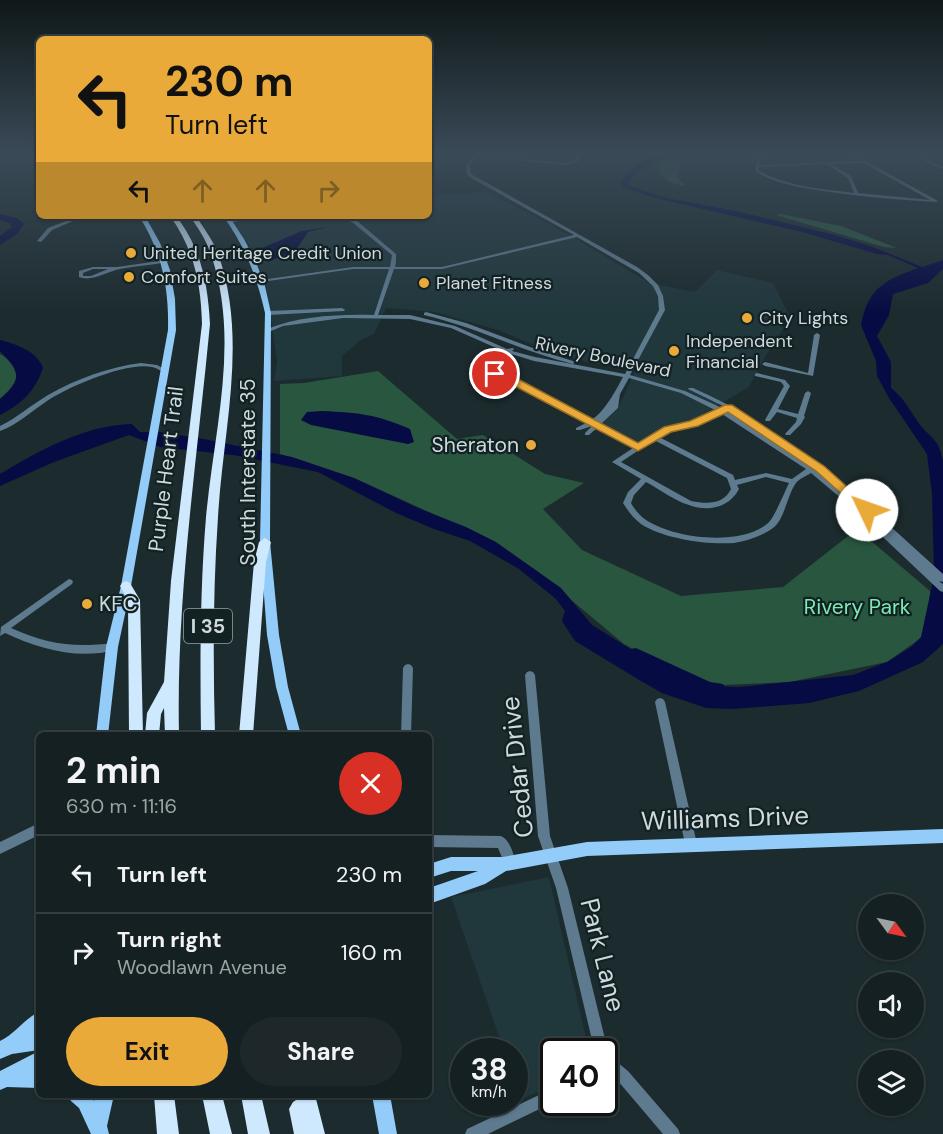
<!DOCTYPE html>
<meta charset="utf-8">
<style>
:root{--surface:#152022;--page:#1e282a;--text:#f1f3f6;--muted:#9da3a5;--line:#343e40;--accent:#eaaa39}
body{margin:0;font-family:"DM Sans",sans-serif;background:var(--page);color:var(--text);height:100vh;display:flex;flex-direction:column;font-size:22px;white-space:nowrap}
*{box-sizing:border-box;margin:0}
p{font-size:20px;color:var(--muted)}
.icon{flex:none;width:33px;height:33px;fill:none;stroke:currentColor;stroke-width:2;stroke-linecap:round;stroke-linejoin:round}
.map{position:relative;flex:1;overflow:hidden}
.sheet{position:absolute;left:36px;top:732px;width:396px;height:366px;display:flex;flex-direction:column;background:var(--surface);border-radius:9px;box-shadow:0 2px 4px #0004,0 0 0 2px var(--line)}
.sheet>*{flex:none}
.guide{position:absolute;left:36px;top:36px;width:396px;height:183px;border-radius:9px;box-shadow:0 2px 4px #0004,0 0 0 2px var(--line);background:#eaaa39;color:#111;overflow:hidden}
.needle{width:39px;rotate:123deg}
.fabs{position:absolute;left:858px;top:894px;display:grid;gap:12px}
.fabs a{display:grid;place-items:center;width:66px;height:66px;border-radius:50%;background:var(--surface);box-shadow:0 2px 4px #0004,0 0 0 2px var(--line);font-size:30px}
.speed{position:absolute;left:450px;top:1038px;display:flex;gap:12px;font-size:30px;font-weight:700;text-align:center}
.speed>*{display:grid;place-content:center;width:78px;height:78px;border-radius:50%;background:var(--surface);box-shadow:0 2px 4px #0004,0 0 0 2px var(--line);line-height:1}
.speed small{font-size:15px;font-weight:400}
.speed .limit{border:3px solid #111;border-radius:9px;background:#fff;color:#111}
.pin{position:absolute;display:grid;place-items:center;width:51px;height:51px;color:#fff;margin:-26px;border:3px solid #fff;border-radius:50%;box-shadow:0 2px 6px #0007}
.me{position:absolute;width:66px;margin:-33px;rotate:312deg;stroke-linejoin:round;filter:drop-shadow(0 0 4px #0008)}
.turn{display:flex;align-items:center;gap:21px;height:126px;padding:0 30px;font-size:27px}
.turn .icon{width:78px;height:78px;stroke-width:2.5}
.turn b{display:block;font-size:42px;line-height:51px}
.lanes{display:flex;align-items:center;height:57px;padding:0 30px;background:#0003;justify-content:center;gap:30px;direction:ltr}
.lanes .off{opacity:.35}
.round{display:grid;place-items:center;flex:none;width:63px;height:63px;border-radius:32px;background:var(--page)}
.head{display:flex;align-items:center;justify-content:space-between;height:102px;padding:0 30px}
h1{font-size:36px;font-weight:700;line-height:45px}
.action{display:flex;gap:12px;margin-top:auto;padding:12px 30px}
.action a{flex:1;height:69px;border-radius:36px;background:var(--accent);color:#111;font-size:24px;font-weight:700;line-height:69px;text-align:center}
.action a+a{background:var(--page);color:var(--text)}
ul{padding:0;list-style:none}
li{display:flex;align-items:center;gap:18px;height:78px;padding:0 30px;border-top:2px solid var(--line)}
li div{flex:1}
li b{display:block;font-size:22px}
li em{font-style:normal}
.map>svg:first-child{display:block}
</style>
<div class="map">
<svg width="943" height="1134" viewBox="0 0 943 1134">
<rect width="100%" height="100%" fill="#1c2b2e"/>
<!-- built -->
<path fill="#20373c" d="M 486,191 L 569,235 L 649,283 L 695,292 L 717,270 L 773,283 L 788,313 L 793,314 L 765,357 L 749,387 L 687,423 L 666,426 L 638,444 L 602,424 L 618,408 L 636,369 L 592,363 L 552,353 L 498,330 L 434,312 L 386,308 L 374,334 L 361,340 L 342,356 L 342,376 L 274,381 L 277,361 L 266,284 L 251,248 L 230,216 L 429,216 L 429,201 L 434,195 L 462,195 Z
M 549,877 L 589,1051 L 554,1052 L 553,1085 L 520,1100 L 515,1084 L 514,1052 L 504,1051 L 451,897 Z"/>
<!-- green -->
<path fill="#29563f" d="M 671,158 L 680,162 L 681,169 L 677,177 L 684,184 L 684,186 L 669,182 L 659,172 L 661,163 Z
M 780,214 L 841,226 L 897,248 L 884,247 L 776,215 Z
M 0,354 C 25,369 19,382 0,399 Z
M 378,371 L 457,439 L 483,435 L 545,474 L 584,483 L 543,509 L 582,550 L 681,596 L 783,587 L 857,529 L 930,591 L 928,633 L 887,662 L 790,682 L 702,686 L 624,644 L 534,569 L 429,512 L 354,478 L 280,454 L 280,384 L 304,383 Z"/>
<!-- water -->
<path fill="#070b43" d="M 658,154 L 669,154 L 637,172 L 629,183 L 631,186 L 662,197 L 736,211 L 835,235 L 873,247 L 922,267 L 943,260 L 943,269 L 928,283 L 893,294 L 889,315 L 877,336 L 891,362 L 891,388 C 904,398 909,409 918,422 C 930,439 938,436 943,461 L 943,644 L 923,662 L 859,691 L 809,703 L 733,709 L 706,708 L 662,693 L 641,681 L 575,641 L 562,621 L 565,611 L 556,599 L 519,569 L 470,541 L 434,529 L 396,513 L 318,472 L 233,455 L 160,447 L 129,435 L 54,462 L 0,486 L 0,474 C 40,450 85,425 132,424 L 140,432 L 160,432 L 204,439 L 292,457 L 354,478 L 418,508 L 466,527 L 496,542 L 561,588 L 592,625 L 680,680 L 702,686 L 740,687 L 853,675 L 887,662 L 911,647 L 921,637 L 934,576 L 932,494 L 927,454 L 889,398 L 877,376 L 876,361 L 861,325 C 868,288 885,280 918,268 L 888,255 L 877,254 L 802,232 L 651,197 L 624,188 L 620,181 L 635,166 Z
M 0,214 L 17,218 L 24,224 L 17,234 L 0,245 L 0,236 L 12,227 L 9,223 L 0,220 Z
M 329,227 L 308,232 L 296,250 L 268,262 L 262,248 L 302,231 Z
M 0,340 C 16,344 37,351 43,368 C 35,391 22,404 0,415 L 0,399 C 25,379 18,370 0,351 Z
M 322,411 C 360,413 375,414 410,429 L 414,442 L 408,444 L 311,425 L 301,420 L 307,412 Z"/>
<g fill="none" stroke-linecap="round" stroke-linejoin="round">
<!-- river -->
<path fill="#070b43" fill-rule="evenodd" d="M 636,648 L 710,682 L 723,684 L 725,688 L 723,692 L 718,694 L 704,692 L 631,657 L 629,653 L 631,649 Z"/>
<!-- minor -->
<path fill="#5e7a8f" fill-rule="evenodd" d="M 474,154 L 564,163 L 576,160 L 575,154 L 579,154 L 579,162 L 564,165 L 476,156 L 470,166 L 471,174 L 637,267 L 648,275 L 658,285 L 663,296 L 665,310 L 630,375 L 685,391 L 722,408 L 725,407 L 688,389 L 689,388 L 693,388 C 744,410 789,440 832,475 L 833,477 L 832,479 L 827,479 L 873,519 L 877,516 L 880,517 L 943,574 L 943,582 L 939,581 L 943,584 L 943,592 L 940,591 L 849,505 L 811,473 C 806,476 799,479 796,483 C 787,495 785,519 773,528 C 762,536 747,541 734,543 C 707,545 664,539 641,524 C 633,518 628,511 623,503 L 628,492 L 641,479 L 612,462 L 633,448 L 597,428 L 589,435 L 585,435 L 585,433 L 592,426 L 580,430 L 576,430 L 576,428 L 586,423 L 510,381 L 474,372 L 474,370 L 482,363 L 503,351 L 451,328 L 410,319 L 343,318 L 283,326 L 271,331 L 267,331 L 267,329 C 299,316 339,314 374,315 L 389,269 L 353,269 L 261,282 L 259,281 L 261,280 L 353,267 L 390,267 L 392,255 L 352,222 L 336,216 L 342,216 L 356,220 L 396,254 L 396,262 L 395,267 L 442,267 L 574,235 L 471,178 L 467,174 L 466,166 ZM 577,237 L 639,273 L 653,286 L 658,296 L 659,310 L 625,374 L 535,357 L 512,351 L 514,349 L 513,348 L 507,349 L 455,326 L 410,315 L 378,315 L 394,269 L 442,269 ZM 508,353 L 534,361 L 623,377 C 616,390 604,413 591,420 L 514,379 L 480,370 L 486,365 ZM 629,378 L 681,393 L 717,411 L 692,423 L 660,431 L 637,445 L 600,425 L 618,408 L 620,394 ZM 729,410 L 779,441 L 812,466 L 727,411 ZM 722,414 L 806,469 L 792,479 L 766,473 L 735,480 L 733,475 L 659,437 L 664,433 L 696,425 ZM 654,440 L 727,478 L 731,489 C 723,505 707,504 691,501 L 621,462 ZM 766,477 L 789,483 C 784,493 774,519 767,524 C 739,546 675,539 646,520 C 639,515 635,510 631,503 L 634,495 L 646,482 C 659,489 675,501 689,505 C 708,512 729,508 739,489 L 737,485 Z
M 759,154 L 763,154 L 759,165 L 860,161 L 848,154 L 853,154 L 938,201 L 936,202 C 901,200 865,197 830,192 C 804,188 777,185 755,171 ZM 864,163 L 930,200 L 858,193 L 851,176 L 831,164 ZM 827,164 L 848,178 L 854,193 C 822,189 785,187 758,170 L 759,167 Z
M 922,158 L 943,167 L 943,169 L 921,160 Z
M 79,216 L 85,216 L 52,230 L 41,242 L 37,241 L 48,228 Z
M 254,216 L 263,216 L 230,223 L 228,222 Z
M 166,260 L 168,260 L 168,262 C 152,265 136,266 120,269 C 106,272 92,282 79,277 L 79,271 L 93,267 L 117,267 ZM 93,269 L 108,269 L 91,276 L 83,276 L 83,273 Z
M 342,308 L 345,310 L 344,311 L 268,315 L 265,313 L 268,311 Z
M 426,312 L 466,323 L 538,350 L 576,362 L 573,364 C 522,351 475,327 424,315 L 424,313 Z
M 817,333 L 820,335 L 813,376 L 765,366 L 762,364 L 765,362 L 808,373 L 814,335 Z
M 141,363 L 157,365 L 168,371 L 165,373 C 161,371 157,368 152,367 C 126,362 70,386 47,401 C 32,411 17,425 0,431 L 0,426 C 17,418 31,405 48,395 C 76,379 109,367 141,363 Z
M 757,373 L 785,380 L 790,386 L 778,409 L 798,414 L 805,393 L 808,391 L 811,393 L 804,416 L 805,417 L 801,424 L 790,435 L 786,435 L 785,434 L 796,422 L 797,418 L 777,412 L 770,421 L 766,421 L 765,420 L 784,386 L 781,382 L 755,376 L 755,374 Z
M 69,579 L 72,580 L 73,582 L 72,584 L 11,628 C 46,644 74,648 112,643 L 115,644 L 117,647 L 115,650 C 78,660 39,649 5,633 L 0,636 L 1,627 Z
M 408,664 L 411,665 L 413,668 L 411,735 L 401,735 L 403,668 L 405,665 Z
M 530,671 L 533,672 L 535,675 L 550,836 L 568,888 L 605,1039 L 617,1062 L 628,1071 L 678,1129 L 680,1134 L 663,1134 L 618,1081 L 607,1072 L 604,1067 L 604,1052 L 597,1052 L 592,1040 L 556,888 L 538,836 L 525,675 L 527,672 Z
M 660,698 L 663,699 L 665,702 L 697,844 L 695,848 L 691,850 L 687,848 L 685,844 L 655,702 L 657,699 Z
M 39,823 L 39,835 L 0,854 L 0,842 Z
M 429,835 L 501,836 C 511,841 513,854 516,863 L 514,867 L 510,869 L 506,867 L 498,848 L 429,847 Z
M 554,1088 L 554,1102 L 488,1134 L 465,1134 L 467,1129 Z"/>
<!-- major -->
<path fill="#93ccf9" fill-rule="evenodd" d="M 139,216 L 145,216 L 160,243 L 170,270 L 175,299 L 176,330 L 131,586 L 118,647 L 108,735 L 96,735 L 106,647 L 121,586 L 168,330 C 169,288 162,252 139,216 Z
M 223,216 L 229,216 L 244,239 L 256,262 L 265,286 L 271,313 L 270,542 L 279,635 L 288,687 L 301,735 L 289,735 L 276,687 L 267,635 L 260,542 L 265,313 C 257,277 245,246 223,216 Z
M 943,829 L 943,843 L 587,856 L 506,871 L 485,884 L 429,904 L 429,888 L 478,871 L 451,871 L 429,878 L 429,864 L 451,857 L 503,857 L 587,842 Z
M 39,1012 L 39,1050 L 12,1054 L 0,1059 L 0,1041 C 15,1034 24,1019 39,1012 Z
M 39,1051 L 39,1088 L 7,1087 L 0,1090 L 0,1071 Z
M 68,1095 L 91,1095 L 94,1101 L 96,1095 L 114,1095 L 107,1126 L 109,1134 L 91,1134 L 79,1108 L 71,1101 Z
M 372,1095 L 390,1095 L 397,1134 L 379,1134 Z"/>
<!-- highway -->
<path fill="#cee8fe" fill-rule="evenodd" d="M 170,216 L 176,216 C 201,248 208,284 210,324 C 197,461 176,597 179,735 L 165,735 L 164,708 L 161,714 L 159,735 L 145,735 L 147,713 L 164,682 L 171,581 L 202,324 C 201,284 194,249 170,216 Z
M 190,216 L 196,216 C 203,227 212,239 217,251 C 249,337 223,428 218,517 C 213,589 213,662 215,735 L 201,735 C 200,662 200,589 206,517 C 214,429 241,338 210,252 C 206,239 197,227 190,216 Z
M 265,538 L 271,542 L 266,562 L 253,735 L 239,735 L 254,562 L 259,542 Z
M 126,581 L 130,583 L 140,600 L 143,735 L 129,735 L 128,600 L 120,586 L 122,583 Z
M 154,1095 L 174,1095 L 179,1134 L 157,1134 Z
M 202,1095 L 222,1095 L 232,1134 L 210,1134 Z
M 241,1095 L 261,1095 L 270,1134 L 248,1134 Z
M 295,1095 L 315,1095 L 325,1134 L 294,1134 L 289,1109 L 293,1102 L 296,1100 Z"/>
</g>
<!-- sky -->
<linearGradient id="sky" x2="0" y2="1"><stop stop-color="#0f1819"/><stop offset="0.49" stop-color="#3a4a57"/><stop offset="1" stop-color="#3a4a57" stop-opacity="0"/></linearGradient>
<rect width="943" height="313" fill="url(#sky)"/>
<!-- route -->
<path fill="#eaaa39" stroke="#986e25" stroke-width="1.5" d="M 495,371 L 516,378 L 638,443 L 664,427 L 690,421 L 725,405 L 732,405 L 824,466 L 873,510 L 872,513 L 863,513 L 816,471 L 728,412 L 698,426 L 671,432 L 638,451 L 509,383 L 491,376 L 490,374 Z"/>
<!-- markers -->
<g fill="#eaaa39" stroke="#122124" stroke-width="2">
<circle cx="131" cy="253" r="6"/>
<circle cx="129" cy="277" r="6"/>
<circle cx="424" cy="283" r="6"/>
<circle cx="747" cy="318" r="6"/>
<circle cx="674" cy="351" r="6"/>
<circle cx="531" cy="445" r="6"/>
<circle cx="87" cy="604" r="6"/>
</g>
<g text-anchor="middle" stroke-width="4.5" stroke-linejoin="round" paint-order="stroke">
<!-- far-poi labels -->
<g font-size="18" fill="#d0d9db" stroke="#122124" text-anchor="start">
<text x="143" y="259">United Heritage Credit Union</text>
<text x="141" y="283">Comfort Suites</text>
<text x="436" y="289">Planet Fitness</text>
<text x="759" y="324">City Lights</text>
<text x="686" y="347">Independent<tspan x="686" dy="21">Financial</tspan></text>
</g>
<!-- far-street labels -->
<g font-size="18" fill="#d0d9db" stroke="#122124">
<text transform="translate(603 357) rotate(12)" y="6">Rivery Boulevard</text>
</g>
<!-- shield labels -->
<rect fill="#122124" stroke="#97a2a4" stroke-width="1.5" x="184" y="609" width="48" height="34" rx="4.5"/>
<g font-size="20" font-weight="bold" fill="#d0d9db">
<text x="208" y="633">I 35</text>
</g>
<!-- poi labels -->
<g font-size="21" fill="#d0d9db" stroke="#122124" text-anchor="end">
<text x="519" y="452">Sheraton</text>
<text x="99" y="611" text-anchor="start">KFC</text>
</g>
<!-- street labels -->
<g font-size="21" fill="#d0d9db" stroke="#122124">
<text transform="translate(166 469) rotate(-83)" y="7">Purple Heart Trail</text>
<text transform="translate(248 472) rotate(-90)" y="7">South Interstate 35</text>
</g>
<!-- park labels -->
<g font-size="21" fill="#7cecb3" stroke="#122124">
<text x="857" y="614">Rivery Park</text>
</g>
<!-- near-street labels -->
<g font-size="26" fill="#d0d9db" stroke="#122124">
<text transform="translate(517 767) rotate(-96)" y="9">Cedar Drive</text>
<text transform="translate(725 818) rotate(-2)" y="9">Williams Drive</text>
<text transform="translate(603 955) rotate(76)" y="9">Park Lane</text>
</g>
</g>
</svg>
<div class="fabs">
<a><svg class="needle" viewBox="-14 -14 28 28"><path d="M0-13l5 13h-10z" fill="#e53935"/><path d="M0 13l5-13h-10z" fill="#9da3a5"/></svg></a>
<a><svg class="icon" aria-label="sound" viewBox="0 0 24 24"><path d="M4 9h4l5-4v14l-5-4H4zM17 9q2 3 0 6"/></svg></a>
<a><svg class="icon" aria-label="layers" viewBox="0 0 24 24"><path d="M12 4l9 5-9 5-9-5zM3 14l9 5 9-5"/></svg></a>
</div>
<div class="speed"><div>38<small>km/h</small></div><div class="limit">40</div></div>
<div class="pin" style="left:495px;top:374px;background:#d93025"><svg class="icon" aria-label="arrive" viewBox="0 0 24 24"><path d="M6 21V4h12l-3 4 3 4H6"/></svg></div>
<svg class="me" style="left:867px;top:510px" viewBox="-20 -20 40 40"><circle r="19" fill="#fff"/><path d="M0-13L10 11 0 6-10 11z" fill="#eaaa39"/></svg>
<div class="guide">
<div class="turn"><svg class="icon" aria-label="left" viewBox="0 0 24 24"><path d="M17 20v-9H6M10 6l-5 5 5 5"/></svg><div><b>230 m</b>Turn left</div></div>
<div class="lanes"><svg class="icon" aria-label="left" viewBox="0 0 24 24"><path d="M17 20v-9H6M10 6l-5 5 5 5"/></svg><svg class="icon off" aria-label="ahead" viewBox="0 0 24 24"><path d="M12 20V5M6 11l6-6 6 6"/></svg><svg class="icon off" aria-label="ahead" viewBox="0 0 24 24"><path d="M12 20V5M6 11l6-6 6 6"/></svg><svg class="icon off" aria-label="right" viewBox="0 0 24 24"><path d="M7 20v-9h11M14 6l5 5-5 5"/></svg></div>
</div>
<section class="sheet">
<div class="head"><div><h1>2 min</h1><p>630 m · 11:16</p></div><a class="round" style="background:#d93025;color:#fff"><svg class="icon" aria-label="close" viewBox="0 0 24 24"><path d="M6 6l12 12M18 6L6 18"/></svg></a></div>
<ul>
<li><svg class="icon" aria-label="left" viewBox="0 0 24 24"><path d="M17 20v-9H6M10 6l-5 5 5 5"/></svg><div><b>Turn left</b></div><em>230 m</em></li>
<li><svg class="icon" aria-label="right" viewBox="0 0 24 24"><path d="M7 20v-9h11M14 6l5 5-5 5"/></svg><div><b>Turn right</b><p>Woodlawn Avenue</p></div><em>160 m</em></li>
</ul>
<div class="action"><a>Exit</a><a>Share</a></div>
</section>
</div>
